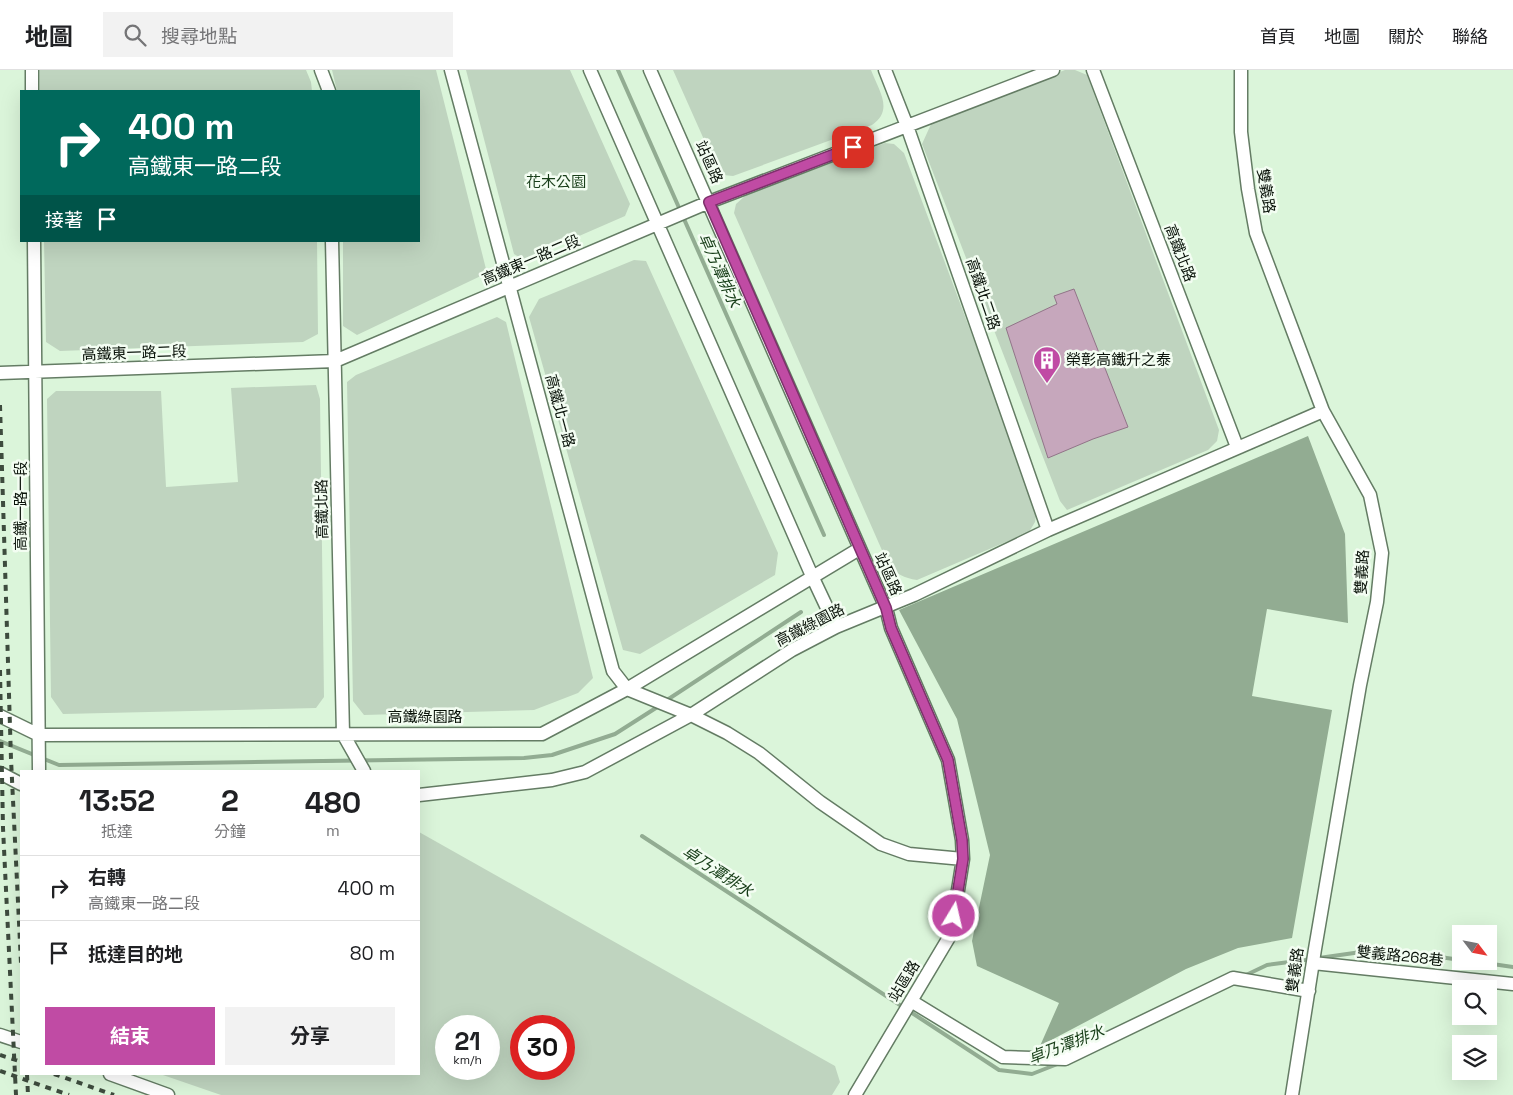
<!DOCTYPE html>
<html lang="zh-TW">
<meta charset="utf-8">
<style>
:root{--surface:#fff;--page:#f2f2f2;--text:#202124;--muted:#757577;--line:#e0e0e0;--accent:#c04ba4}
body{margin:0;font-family:"Space Grotesk","Noto Sans TC",sans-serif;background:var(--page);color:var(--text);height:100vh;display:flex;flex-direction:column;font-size:19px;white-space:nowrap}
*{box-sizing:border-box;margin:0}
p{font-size:16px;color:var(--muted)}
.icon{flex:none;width:28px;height:28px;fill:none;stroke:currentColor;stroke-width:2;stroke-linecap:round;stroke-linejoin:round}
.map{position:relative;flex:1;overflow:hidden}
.sheet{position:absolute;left:20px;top:700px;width:400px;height:305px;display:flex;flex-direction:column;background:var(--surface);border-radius:0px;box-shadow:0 5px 20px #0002}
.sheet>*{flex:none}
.hud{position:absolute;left:20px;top:20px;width:400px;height:152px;border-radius:0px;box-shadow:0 5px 20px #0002;background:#00695c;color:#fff;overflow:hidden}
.needle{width:32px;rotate:122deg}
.buttons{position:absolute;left:1452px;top:855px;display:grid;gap:10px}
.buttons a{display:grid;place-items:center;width:45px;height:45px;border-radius:0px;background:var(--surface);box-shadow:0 5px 20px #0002;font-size:25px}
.speed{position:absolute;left:435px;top:945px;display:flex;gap:10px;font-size:25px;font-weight:700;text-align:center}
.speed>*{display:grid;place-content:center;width:65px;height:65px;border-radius:50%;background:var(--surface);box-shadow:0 5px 20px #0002;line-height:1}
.speed small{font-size:12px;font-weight:400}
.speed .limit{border:8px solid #d22;background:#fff;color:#111}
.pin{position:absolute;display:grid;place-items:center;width:42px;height:42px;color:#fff;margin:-21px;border-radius:10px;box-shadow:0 2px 8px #0006}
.me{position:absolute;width:55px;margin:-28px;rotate:9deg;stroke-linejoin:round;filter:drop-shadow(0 0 4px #0008)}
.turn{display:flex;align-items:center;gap:18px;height:105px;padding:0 25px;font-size:22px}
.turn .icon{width:65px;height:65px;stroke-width:2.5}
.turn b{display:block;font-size:35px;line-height:42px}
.then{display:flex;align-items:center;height:48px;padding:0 25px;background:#0003;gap:10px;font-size:19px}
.eta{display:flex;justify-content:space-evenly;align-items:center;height:85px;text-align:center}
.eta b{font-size:30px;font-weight:700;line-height:35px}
.action{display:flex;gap:10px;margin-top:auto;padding:10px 25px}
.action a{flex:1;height:58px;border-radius:0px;background:var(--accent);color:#fff;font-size:20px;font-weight:700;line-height:58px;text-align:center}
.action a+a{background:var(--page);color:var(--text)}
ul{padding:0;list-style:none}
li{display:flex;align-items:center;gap:15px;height:65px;padding:0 25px;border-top:1px solid var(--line)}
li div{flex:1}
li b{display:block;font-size:19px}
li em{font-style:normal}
header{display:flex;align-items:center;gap:30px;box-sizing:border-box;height:70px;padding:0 25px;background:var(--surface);border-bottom:1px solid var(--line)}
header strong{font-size:24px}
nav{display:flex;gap:28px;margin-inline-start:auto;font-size:18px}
.search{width:350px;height:45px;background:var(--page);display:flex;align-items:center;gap:12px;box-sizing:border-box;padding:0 18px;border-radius:0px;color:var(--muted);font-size:19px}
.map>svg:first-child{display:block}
</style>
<header>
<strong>地圖</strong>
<div class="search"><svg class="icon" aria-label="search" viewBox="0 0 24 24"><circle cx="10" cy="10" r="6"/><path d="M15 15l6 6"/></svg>搜尋地點</div>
<nav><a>首頁</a><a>地圖</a><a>關於</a><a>聯絡</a></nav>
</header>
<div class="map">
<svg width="1513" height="1025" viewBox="0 0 1513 1025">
<rect width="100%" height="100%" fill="#dbf5da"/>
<!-- green -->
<path fill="#bfd4bf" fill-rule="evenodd" d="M 40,0 L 306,0 L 311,12 L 312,21 L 40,21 Z
M 332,0 L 436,0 L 487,203 L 357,265 L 343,256 L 343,171 L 419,171 L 419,21 L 337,21 Z
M 466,0 L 570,0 L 630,134 L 625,146 L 524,190 L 514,184 Z
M 673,0 L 871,0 C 879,21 894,40 872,55 L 733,106 L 723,105 L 718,101 Z
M 1065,0 L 1075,0 L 1087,5 L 1219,360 L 1217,371 L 1208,380 L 1067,440 L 1060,431 L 922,74 L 932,52 Z
M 885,73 L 894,74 L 904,83 L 1037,439 L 1035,452 L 1029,462 L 917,510 C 904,508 896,504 888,494 L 734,143 L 736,134 L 746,125 Z
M 44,171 L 317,171 L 318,264 L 303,272 L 60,281 L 46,272 Z
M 634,190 L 646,191 L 778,483 L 775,505 L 640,584 L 623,580 L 529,247 L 539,229 Z
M 497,247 L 506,252 L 593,608 L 578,623 L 534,640 L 364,645 L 353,631 L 347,312 L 356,305 Z
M 316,315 L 320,329 L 324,627 L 316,638 L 63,644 L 51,627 L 47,329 L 56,321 L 161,321 L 166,417 L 238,412 L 231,318 Z
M 419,762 L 835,996 L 840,1012 L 832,1025 L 221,1025 L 160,1004 L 419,1004 ZM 489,956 L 489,999 L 446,999 L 446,956 ZM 564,956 L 564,999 L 521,999 L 521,956 Z"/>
<!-- water -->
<path fill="#92ac92" d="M 1308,366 L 1345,464 L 1348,553 L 1267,539 L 1252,626 L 1332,640 L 1292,868 L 1238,878 L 1186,899 L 1040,976 L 1059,933 L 977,896 L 972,871 L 990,785 L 957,649 L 899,540 Z"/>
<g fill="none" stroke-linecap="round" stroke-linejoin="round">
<!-- stream -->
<path stroke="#92ac92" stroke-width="4" d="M 618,0 L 824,465
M 664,632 L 801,542
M 0,671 L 59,695 L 524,688 L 552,685 L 615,664 L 659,636
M 642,766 L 999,1000 L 1032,1004 L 1060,993
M 1319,888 L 1382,879 L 1461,890
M 1472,891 L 1513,897
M 1244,906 L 1267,895 L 1312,889"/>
</g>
<!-- building -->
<path fill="#c6a7bc" stroke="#917488" d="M 1074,219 L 1128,357 L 1093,369 L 1048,388 L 1006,258 L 1057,234 L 1054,226 Z"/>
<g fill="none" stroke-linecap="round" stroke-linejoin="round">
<!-- minor casing -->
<g stroke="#647c64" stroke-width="15">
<path id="minor" d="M 32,0 L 32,21
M 321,0 L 329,21
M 451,0 L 613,601 L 627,619 L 691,645 L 727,663 L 759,683 L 820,732 L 881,774 L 909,784 L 963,789
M 590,0 L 812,506 L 836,557
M 650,0 L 886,538 L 891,558 L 948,690 L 962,770 L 963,789 L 951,864 L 855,1025
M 885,0 L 907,56 L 1048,460
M 1093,0 L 1237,377
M 1241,0 L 1241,62 L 1248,119 L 1256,163 L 1323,341 L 1370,425 L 1382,483 L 1377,532 L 1360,615 L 1315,879 L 1292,1025
M 34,171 L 39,701
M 332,171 L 343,664 L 364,701
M 0,303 L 335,291 L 709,132 L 1053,0
M 0,646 L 39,665 L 542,664 L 627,619 L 859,479
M 0,703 L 21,714
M 419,725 L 552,710 L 585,702 L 691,645 L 792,580 L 836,557 L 914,525 L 1048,460 L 1323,341
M 1313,893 L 1513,914
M 911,931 L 1003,987 L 1065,989 L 1233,908 L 1309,921
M 0,965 L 21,972
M 110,1004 L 168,1025"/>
</g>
<!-- minor -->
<use href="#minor" stroke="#fff" stroke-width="12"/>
<!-- rail -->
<path stroke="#3e4c3e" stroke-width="4" stroke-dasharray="6 6" stroke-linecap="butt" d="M 0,335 L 11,689 L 21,893
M 0,600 L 3,758 L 16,1025
M 0,985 L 19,991
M 0,1001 L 69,1025
M 27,1004 L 28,1025
M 54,1004 L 114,1025"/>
</g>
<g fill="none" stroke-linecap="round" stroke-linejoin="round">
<!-- route casing -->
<g stroke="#7d316b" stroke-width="12">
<path id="route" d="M 853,77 L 709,132 L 886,538 L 891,558 L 948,690 L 962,770 L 963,789 L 954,846"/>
</g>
<!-- route -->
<use href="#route" stroke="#c04ba4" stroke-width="9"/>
</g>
<!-- icons -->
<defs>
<g id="building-pin" transform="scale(1.4375)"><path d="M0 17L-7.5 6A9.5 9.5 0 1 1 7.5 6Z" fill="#c04ba4" stroke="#f3fdf2"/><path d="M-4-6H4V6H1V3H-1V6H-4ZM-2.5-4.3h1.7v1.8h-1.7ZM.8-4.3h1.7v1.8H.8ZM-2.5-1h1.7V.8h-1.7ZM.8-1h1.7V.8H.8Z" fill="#fff"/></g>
</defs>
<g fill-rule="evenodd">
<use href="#building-pin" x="1047" y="290"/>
</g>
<g text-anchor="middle" stroke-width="5" stroke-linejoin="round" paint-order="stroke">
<!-- street labels -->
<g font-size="15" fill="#091209" stroke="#f3fdf2">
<text transform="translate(709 92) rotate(66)" y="5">站區路</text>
<text transform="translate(1266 121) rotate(81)" y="5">雙義路</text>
<text transform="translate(1180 183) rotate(69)" y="5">高鐵北路</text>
<text transform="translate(531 190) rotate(-23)" y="5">高鐵東一路二段</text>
<text transform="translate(983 224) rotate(71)" y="5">高鐵北二路</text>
<text transform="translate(134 283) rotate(-2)" y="5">高鐵東一路二段</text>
<text transform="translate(560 341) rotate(75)" y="5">高鐵北一路</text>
<text transform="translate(21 436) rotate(-90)" y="5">高鐵一路一段</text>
<text transform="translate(322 439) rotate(-91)" y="5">高鐵北路</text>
<text transform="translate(1362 502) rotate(-87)" y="5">雙義路</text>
<text transform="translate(888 504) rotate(66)" y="5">站區路</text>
<text transform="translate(810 555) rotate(-27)" y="5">高鐵綠園路</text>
<text x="425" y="652">高鐵綠園路</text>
<text transform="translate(1400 886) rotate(6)" y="5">雙義路268巷</text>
<text transform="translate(1295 900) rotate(-82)" y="5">雙義路</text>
<text transform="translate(904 911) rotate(-59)" y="5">站區路</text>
</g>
<!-- park labels -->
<g font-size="15" fill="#193f1a" stroke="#f3fdf2">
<text x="556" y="117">花木公園</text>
</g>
<!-- poi labels -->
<g font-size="15" fill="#091209" stroke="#f3fdf2" text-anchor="start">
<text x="1066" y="295">榮彰高鐵升之泰</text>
</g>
<!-- water labels -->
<g font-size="16" font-style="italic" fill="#153c16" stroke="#f3fdf2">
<text transform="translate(720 200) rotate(66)" y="6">卓乃潭排水</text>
<text transform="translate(718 801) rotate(33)" y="6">卓乃潭排水</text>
<text transform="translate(1066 974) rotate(-21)" y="6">卓乃潭排水</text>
</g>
</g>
</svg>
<div class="buttons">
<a><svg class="needle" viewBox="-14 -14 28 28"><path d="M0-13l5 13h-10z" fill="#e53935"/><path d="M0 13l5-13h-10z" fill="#757577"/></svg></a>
<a><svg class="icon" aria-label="search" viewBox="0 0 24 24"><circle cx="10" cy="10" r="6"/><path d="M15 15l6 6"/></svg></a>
<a><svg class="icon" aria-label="layers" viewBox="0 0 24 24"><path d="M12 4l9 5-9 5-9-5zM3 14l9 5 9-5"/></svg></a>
</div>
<div class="speed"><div>21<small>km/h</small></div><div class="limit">30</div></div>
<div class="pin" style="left:853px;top:77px;background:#d93025"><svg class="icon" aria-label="arrive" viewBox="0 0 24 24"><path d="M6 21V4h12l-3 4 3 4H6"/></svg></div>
<svg class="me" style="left:954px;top:846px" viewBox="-20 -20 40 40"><circle r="17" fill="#c04ba4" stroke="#fff" stroke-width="3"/><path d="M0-11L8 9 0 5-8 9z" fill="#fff"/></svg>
<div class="hud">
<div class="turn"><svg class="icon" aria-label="right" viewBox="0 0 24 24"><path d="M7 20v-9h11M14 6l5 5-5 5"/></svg><div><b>400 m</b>高鐵東一路二段</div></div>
<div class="then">接著<svg class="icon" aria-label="arrive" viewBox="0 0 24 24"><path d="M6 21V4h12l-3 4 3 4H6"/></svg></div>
</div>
<section class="sheet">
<div class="eta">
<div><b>13:52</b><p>抵達</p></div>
<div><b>2</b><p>分鐘</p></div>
<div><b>480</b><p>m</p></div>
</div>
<ul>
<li><svg class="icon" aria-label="right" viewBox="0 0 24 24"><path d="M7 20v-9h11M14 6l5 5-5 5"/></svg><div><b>右轉</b><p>高鐵東一路二段</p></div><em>400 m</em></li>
<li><svg class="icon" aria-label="arrive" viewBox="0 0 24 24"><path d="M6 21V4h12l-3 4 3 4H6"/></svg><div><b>抵達目的地</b></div><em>80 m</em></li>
</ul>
<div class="action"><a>結束</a><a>分享</a></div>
</section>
</div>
